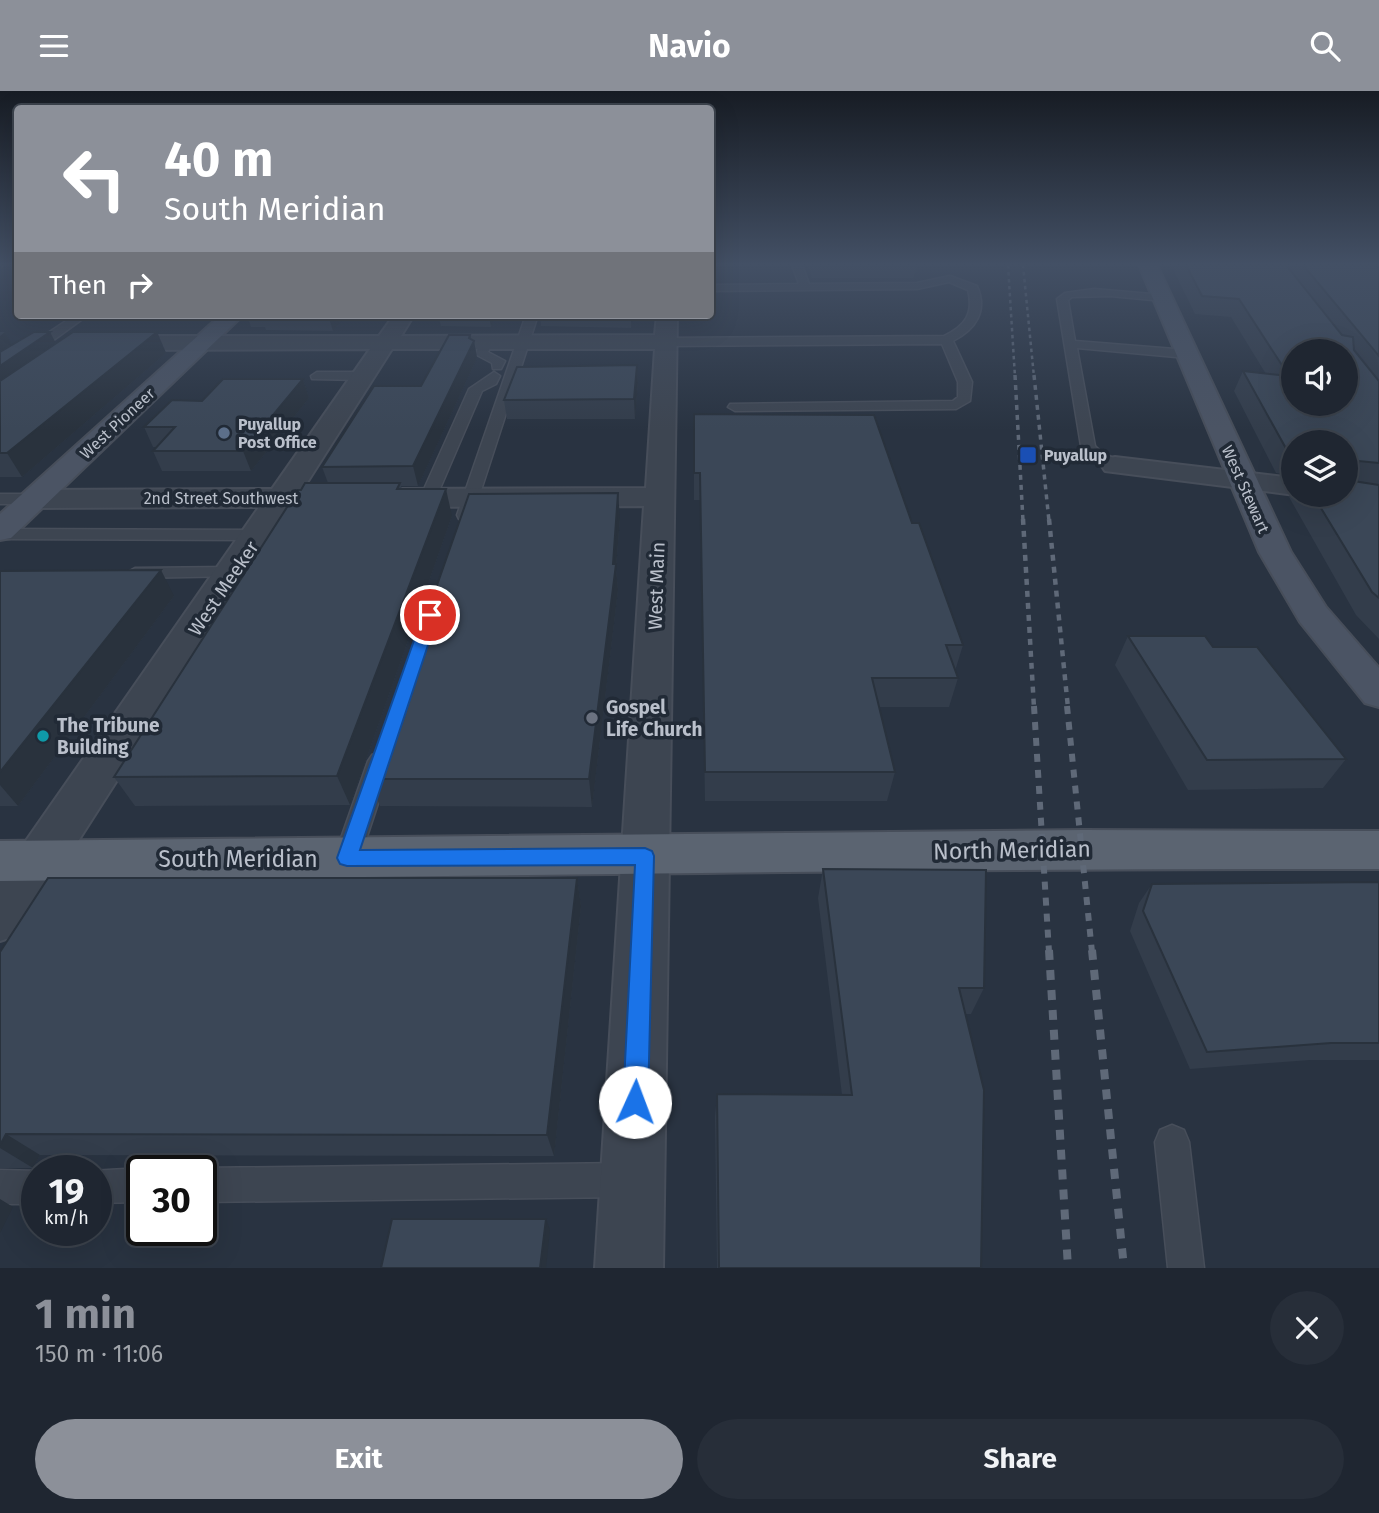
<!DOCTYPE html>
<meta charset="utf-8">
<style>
:root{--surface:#1f2631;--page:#272e39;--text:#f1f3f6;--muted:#a1a5ab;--line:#3c434d;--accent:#8c9099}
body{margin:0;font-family:"Fira Sans",sans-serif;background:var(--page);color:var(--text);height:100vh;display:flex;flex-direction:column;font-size:26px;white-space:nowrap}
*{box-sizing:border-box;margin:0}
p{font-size:23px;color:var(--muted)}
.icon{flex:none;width:38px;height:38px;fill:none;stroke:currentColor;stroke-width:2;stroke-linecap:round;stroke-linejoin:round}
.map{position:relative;height:1177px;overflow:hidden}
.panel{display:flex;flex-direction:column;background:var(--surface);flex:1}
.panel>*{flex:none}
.banner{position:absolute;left:14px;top:14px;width:700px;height:214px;border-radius:7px;box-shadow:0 7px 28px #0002,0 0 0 2px var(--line);background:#8c9099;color:#fff;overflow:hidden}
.controls{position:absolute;left:1281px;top:248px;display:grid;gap:14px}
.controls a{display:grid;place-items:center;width:77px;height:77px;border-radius:50%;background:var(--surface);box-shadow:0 7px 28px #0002,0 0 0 2px var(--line);font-size:35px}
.speed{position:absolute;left:21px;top:1064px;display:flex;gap:14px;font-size:35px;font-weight:700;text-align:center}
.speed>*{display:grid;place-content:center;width:91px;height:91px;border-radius:50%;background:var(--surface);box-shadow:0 7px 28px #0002,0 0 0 2px var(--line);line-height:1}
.speed small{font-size:18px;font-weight:400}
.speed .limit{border:4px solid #111;border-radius:10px;background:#fff;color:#111}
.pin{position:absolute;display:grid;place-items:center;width:60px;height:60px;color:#fff;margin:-30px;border:4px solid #fff;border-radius:50%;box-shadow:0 2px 7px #0007}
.me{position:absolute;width:77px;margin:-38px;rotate:2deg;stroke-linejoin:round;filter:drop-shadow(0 0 5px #0008)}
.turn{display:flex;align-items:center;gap:24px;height:147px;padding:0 35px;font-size:32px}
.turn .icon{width:91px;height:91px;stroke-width:2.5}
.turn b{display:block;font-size:49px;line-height:60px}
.then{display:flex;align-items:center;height:66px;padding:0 35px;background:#0003;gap:14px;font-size:26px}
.round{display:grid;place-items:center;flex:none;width:74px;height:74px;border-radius:37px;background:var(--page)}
.headline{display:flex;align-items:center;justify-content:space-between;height:119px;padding:0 35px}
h1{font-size:42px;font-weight:700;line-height:52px;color:var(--accent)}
.action{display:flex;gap:14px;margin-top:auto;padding:14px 35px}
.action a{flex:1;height:80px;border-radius:42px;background:var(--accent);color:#fff;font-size:28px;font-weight:700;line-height:80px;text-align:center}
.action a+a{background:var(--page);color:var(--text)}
header{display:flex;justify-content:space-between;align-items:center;height:91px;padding:0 35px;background:var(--accent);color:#fff;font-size:32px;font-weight:700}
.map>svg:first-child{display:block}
</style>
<header><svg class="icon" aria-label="menu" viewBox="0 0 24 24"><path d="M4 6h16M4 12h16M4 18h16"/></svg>Navio<svg class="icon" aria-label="search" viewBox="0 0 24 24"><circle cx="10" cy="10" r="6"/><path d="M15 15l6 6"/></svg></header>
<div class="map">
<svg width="1379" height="1177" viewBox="0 0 1379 1177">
<rect width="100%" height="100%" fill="#293341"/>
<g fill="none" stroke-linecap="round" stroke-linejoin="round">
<!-- lane casing -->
<g stroke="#474e5a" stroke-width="3">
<path id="lane" d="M 792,174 L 802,174 L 809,193 L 917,192 L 950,185 L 977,195 C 988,220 976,238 953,250 L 972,291 L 970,310 L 956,318 L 735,320 L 728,316 L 730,313 L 953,310 L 958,306 L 958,291 L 942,253 L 665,255 L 659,251 L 665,247 L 944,245 C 965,235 974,223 968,199 L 949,191 L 917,198 L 710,200 L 710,194 L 799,193 Z
M 1094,198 L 1163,204 L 1168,207 L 1163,210 L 1110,205 L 1072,206 L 1068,209 L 1075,250 L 1187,259 L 1193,263 L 1187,267 L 1077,257 L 1095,355 C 1103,365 1115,365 1123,374 L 1115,379 L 1091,369 L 1081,355 L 1057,208 L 1065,202 Z
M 75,224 L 88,224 L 44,256 L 36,256 L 36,250 Z
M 526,224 L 538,224 L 473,424 L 465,429 L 459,428 L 457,424 Z
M 487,247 L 493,251 L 488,261 L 505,270 L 501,278 L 493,278 L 492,272 L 475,263 L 483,248 Z
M 317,281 L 363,281 L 369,285 L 363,289 L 312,288 L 311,285 Z
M 494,281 L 500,285 L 496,293 L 482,300 L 436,407 L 434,410 L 422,410 L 420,407 L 469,298 Z
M 0,403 L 35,403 L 43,408 L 35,413 L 0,413 Z
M 0,438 L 259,439 L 268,444 L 259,449 L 0,448 Z
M 233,476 L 239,477 L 242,481 L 239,485 L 135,487 L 126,482 L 135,477 Z
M 380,661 L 388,664 L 392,670 L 360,767 L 356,775 L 347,778 L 338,775 L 334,767 L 368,670 L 372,664 Z
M 1172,1034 L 1184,1039 L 1189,1051 L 1204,1177 L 1168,1177 L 1155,1051 L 1160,1039 Z
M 627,1072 L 639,1077 L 644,1089 L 639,1101 L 627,1106 L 201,1111 L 201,1080 L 194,1080 L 201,1077 Z
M 142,1077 L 149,1080 L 142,1080 L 142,1111 L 96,1112 L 96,1080 L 91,1080 Z
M 0,1079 L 40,1080 L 37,1080 L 37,1113 L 0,1113 Z"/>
</g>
<!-- street casing -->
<g stroke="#474e5a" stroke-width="4">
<path id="street" d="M 394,224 L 414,224 L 401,245 L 655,244 L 657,224 L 677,224 L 663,1177 L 595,1177 L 644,415 L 396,416 L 386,413 L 381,407 L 386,401 L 396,398 L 646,397 L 655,258 L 392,258 L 303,398 L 315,401 L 320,407 L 315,413 L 292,416 L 18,844 L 0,850 L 0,787 L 259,416 L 35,417 L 25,414 L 20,408 L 25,402 L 35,399 L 272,398 L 370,258 L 111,259 L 103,257 L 100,252 L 103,247 L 111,245 L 379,245 Z
M 1115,366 L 1293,387 L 1295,404 L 1105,380 L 1101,374 L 1105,368 Z"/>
</g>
<!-- secondary casing -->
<g stroke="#474e5a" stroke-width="4">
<path id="secondary" d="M 1139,174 L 1157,174 L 1291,461 L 1326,516 L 1379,577 L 1379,616 L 1365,612 L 1300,531 L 1259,461 Z
M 221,224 L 243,224 L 11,447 L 0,449 L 0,423 Z"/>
</g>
<!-- primary casing -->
<g stroke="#474e5a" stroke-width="4">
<path id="primary" d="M 1083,739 L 1379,740 L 1379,778 C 919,777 460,786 0,790 L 0,750 Z"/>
</g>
<!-- lane -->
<use href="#lane" fill="#3d4551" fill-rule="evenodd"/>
<!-- street -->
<use href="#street" fill="#3d4551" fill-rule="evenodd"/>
<!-- secondary -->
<use href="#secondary" fill="#4b5464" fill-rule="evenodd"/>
<!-- primary -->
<use href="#primary" fill="#5b6471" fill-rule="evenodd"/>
<!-- rail-far4 -->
<path stroke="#5f6978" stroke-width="2.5" stroke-dasharray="3.5 3.5" stroke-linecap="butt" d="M 1008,174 L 1015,286
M 1023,174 L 1034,286"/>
<!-- rail-far3 -->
<path stroke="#5f6978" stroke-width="3.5" stroke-dasharray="5 5" stroke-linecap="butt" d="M 1015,284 L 1023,430
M 1034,284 L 1049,430"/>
<!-- rail-far2 -->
<path stroke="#5f6978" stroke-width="4.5" stroke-dasharray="6 6" stroke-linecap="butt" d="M 1023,428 L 1034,617
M 1049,428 L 1068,617"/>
<!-- rail-far1 -->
<path stroke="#5f6978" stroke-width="6" stroke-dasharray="8 8" stroke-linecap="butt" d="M 1034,615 L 1049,861
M 1067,615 L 1092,861"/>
<!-- rail -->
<path stroke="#5f6978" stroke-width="8" stroke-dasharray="10 10" stroke-linecap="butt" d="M 1049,859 L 1068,1177
M 1092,859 L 1124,1177"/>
</g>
<!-- wall -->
<path fill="#333d4b" d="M 808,174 L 918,174 L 913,187 L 812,187 Z
M 1171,174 L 1376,174 L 1379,178 L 1379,548 L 1356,524 L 1289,406 L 1293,397 L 1293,404 L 1346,404 L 1346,352 L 1293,352 L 1293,385 L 1276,382 L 1234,300 L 1243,280 L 1266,283 L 1231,226 L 1195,223 Z
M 247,224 L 346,224 L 333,240 L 266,239 L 265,236 L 251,236 Z
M 438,224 L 496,224 L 491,236 L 441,235 Z
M 540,224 L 633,224 L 631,237 L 541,235 Z
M 0,241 L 5,241 L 12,254 L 56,253 L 157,241 L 166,262 L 22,386 L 0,386 Z
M 470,244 L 471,248 L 474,250 L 477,267 L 418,395 L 401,395 L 402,398 L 452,425 L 350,714 L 135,715 L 114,686 L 301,399 L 328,392 L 322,376 L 421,295 Z
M 637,274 L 638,292 L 635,328 L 507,328 L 504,309 Z
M 303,288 L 309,307 L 251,380 L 162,380 L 153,360 L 156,356 L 153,356 L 144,336 L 202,310 Z
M 694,323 L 912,432 L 963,554 L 955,580 L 958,587 L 949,616 L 879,616 L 895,681 L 887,710 L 705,710 L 700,409 L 694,409 Z
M 620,427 L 616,477 L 618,499 L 592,716 L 380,715 L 369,688 Z
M 0,480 L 174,505 L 18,715 L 0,715 Z
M 1128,545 L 1346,668 L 1323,697 L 1188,699 L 1115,574 Z
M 823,778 L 984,897 L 971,923 L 966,923 L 981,1177 L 717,1177 L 715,1026 L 717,1003 L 842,1004 L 818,807 Z
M 577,787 L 581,815 L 554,1065 L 40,1064 L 33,1077 L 0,1077 L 0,861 Z
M 1379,791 L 1379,969 L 1310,969 L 1190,978 L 1130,840 L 1139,812 L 1152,793 Z"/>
<!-- shaded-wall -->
<path fill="#29323d" d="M 8,174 L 18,174 L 18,182 L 0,192 L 0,179 Z
M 328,224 L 346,224 L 333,240 Z
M 489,224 L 496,224 L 491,236 Z
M 631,224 L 633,224 L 631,237 Z
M 5,241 L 17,263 L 0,275 L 0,245 Z
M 50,241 L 61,262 L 0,307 L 0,275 Z
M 157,241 L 166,262 L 22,386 L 7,362 Z
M 470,244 L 472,253 L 474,250 L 477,267 L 418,395 L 413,375 Z
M 637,274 L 638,292 L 635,328 L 634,308 Z
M 303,288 L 309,307 L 251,380 L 243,360 Z
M 446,398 L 452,425 L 350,714 L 337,685 Z
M 618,402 L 620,427 L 616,477 L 618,499 L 592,716 L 589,688 L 613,473 Z
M 161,479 L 174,505 L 18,715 L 0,694 L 0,681 Z
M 577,787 L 581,815 L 554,1065 L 547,1044 Z
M 6,1043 L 40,1064 L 33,1077 L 0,1057 L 0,1054 Z
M 0,1108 L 13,1116 L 0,1142 Z
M 546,1128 L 550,1139 L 546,1177 L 540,1177 Z"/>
<!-- building -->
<path fill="#3b4757" stroke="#29323d" stroke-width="2" fill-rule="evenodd" d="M 0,174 L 8,174 L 0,179 Z
M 1186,174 L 1286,174 L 1342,244 L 1353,246 L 1354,259 L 1379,290 L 1379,372 L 1359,370 L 1356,380 L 1346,380 L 1346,352 L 1293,352 L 1293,362 L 1288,361 L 1243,280 L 1289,285 L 1239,208 L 1202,205 ZM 1293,261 L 1346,261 L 1346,313 L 1293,313 Z
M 1303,174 L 1376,174 L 1379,178 L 1379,265 Z
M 569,224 L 631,224 L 631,225 Z
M 34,241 L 50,241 L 0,275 L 0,261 Z
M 73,241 L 157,241 L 7,362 L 0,362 L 0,290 Z
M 449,244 L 470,244 L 469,247 L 474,250 L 413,375 L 322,376 L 374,295 L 421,295 Z
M 637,274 L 634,308 L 504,309 L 517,276 Z
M 223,288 L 303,288 L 243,360 L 153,360 L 175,336 L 144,336 L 172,309 L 202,310 Z
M 694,323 L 874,324 L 912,432 L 919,432 L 963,554 L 946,554 L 958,587 L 872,587 L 895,681 L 705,681 L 700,382 L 694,382 Z
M 1346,386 L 1347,389 L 1379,394 L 1379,507 L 1372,501 L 1313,404 L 1346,404 Z
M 305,392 L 400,392 L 397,398 L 446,398 L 337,685 L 114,686 L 298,399 L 301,399 Z
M 618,402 L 613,473 L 616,473 L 589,688 L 369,688 L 469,403 Z
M 161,479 L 0,681 L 0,480 Z
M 1128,545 L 1205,545 L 1213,556 L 1257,556 L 1346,668 L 1207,669 Z
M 823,778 L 986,779 L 984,897 L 959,897 L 984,999 L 981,1177 L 719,1177 L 717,1003 L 852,1004 Z
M 48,787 L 577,787 L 547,1044 L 6,1043 L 0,1054 L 0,861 Z
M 1379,791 L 1379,952 L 1331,952 L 1207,961 L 1143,820 L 1152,793 Z
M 392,1128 L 546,1128 L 540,1177 L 381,1177 Z"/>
<!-- sky -->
<linearGradient id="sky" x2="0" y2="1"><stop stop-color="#171c24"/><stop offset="0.51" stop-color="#435065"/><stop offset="1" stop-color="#435065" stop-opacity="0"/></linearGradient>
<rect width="1379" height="339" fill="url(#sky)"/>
<!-- route -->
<path fill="#1a73e8" stroke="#114b97" stroke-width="2" d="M 430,519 L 438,524 L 360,759 L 645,757 L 652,760 L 654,765 L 648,1011 L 644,1020 L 635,1024 L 627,1020 L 623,1011 L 635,774 L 347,775 L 340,773 L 337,767 L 423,524 Z"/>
<!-- markers -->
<circle fill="#5c6f8a" stroke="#212a36" stroke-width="2.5" cx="224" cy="342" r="7"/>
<rect fill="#1a4fb4" stroke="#212a36" stroke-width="2.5" x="1019" y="355" width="18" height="18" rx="3.5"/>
<circle fill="#6b7280" stroke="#212a36" stroke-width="2.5" cx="592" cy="627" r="7"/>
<circle fill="#0f9aa8" stroke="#212a36" stroke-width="2.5" cx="43" cy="645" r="7"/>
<g text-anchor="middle" stroke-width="7" stroke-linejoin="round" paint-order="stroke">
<!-- far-street labels -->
<g font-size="16" fill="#bac0cb" stroke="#212a36">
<text transform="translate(117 332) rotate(-43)" y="6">West Pioneer</text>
<text transform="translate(1246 398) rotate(66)" y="6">West Stewart</text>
<text x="221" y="413">2nd Street Southwest</text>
</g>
<!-- far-poi labels -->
<g font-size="16" font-weight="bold" fill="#bac0cb" stroke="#212a36" text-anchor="start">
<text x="238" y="339">Puyallup<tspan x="238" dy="18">Post Office</tspan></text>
<text x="1044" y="370">Puyallup</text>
</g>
<!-- street labels -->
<g font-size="19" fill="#bac0cb" stroke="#212a36">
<text transform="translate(656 495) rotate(-88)" y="7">West Main</text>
<text transform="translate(223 497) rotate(-56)" y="7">West Meeker</text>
</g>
<!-- poi labels -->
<g font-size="19" font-weight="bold" fill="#bac0cb" stroke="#212a36" text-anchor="start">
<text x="606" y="623">Gospel<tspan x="606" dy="22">Life Church</tspan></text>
<text x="57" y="641">The Tribune<tspan x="57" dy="22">Building</tspan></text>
</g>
<!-- near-street labels -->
<g font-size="23" fill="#bac0cb" stroke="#212a36">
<text transform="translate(1012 759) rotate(-1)" y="8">North Meridian</text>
<text x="238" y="776">South Meridian</text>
</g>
</g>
</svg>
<div class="controls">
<a><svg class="icon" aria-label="sound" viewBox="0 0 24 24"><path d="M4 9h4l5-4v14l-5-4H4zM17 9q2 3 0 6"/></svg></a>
<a><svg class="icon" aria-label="layers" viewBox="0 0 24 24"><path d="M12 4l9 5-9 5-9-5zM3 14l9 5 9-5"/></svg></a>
</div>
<div class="speed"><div>19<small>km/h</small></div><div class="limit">30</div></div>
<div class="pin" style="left:430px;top:524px;background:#d93025"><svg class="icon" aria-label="arrive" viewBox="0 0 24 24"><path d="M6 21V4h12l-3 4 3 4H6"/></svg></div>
<svg class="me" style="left:635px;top:1011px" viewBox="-20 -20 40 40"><circle r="19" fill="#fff"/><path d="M0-13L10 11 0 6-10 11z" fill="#1a73e8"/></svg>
<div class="banner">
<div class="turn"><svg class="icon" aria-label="left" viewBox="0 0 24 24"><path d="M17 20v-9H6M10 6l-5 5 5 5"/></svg><div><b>40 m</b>South Meridian</div></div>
<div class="then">Then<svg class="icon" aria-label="right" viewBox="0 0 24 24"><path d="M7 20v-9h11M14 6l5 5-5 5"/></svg></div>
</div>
</div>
<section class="panel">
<div class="headline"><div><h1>1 min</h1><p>150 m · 11:06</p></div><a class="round"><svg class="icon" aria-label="close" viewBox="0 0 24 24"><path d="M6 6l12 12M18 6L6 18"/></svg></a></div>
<div class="action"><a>Exit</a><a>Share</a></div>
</section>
